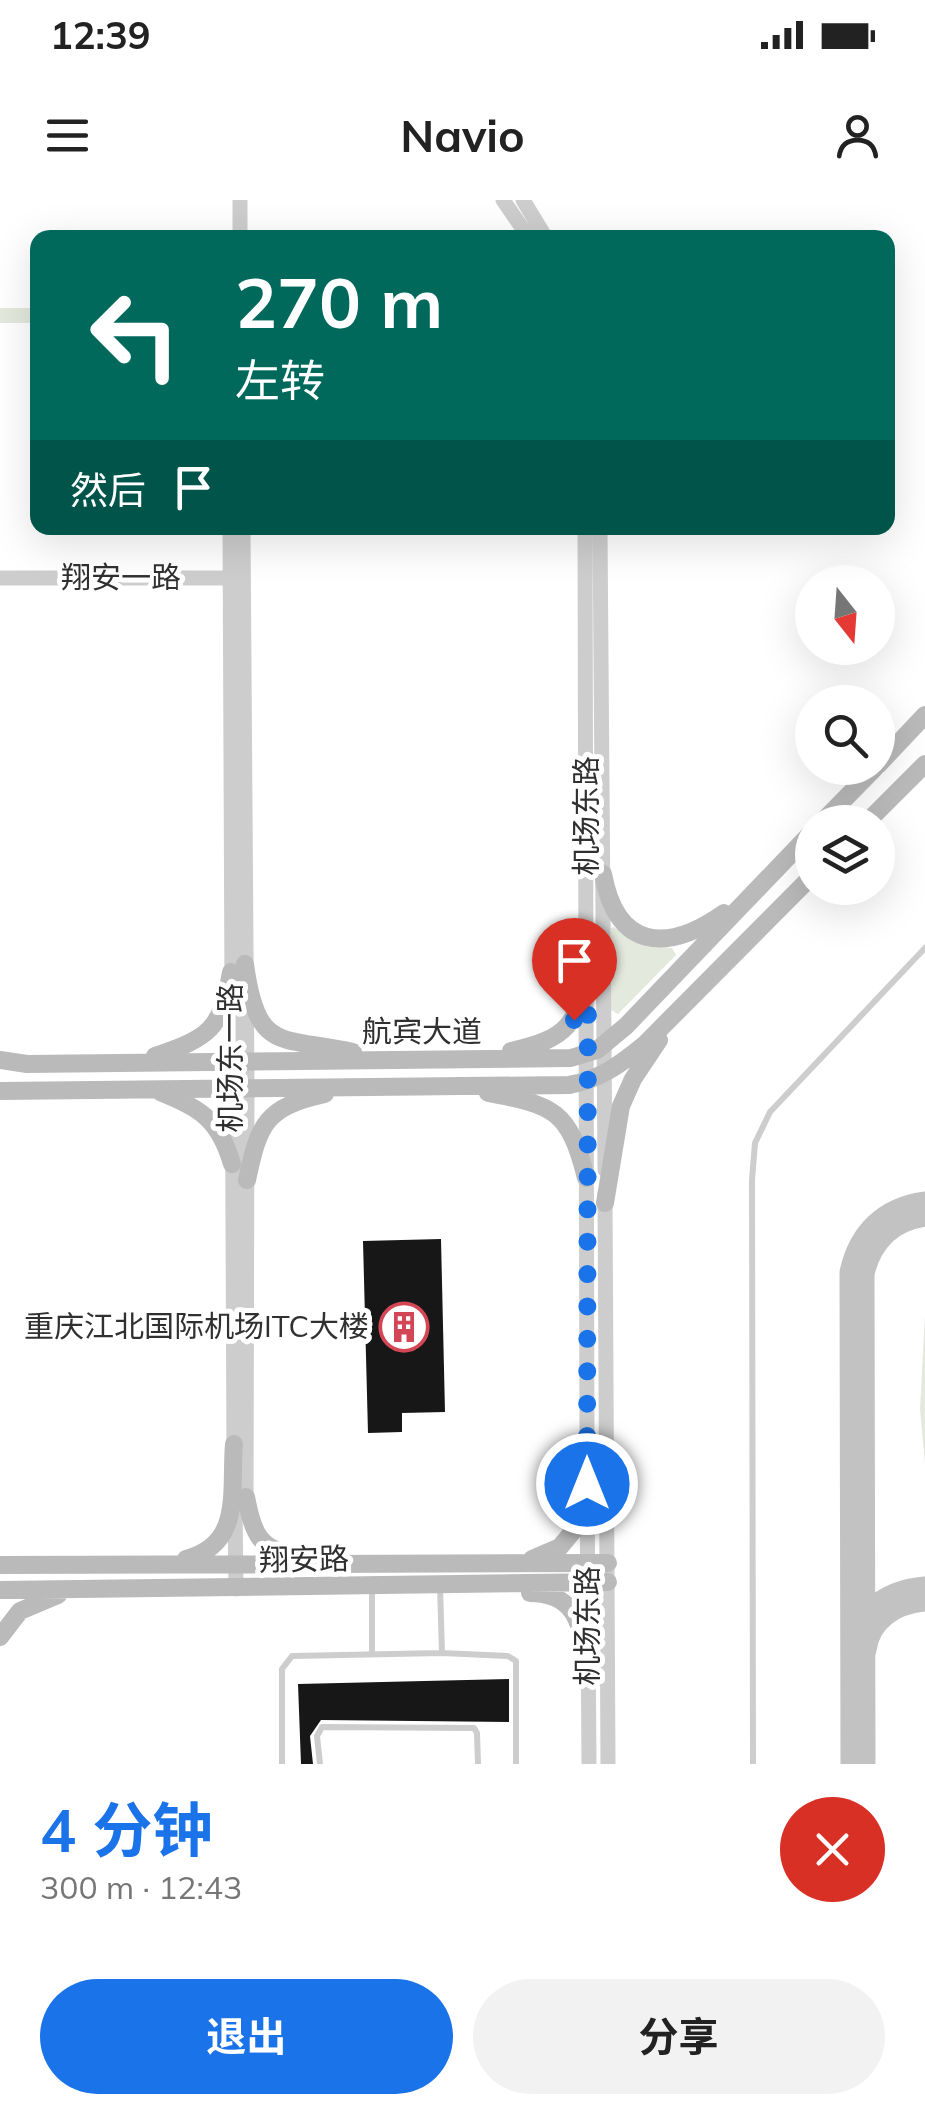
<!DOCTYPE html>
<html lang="zh">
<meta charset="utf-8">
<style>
:root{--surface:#fff;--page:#f2f2f2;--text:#222;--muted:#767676;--accent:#1a73e8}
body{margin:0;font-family:Mulish,"Noto Sans SC",sans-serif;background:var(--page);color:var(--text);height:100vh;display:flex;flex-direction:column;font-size:38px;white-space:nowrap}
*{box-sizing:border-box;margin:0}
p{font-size:32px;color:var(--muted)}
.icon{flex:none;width:55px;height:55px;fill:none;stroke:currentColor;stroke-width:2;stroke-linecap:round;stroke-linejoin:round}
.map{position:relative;height:1564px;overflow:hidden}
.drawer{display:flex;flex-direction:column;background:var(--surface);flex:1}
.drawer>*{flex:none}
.top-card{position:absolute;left:30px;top:30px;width:865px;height:305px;border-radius:20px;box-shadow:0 10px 40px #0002;background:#00695c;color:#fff;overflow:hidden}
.needle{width:65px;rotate:163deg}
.fabs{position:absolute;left:795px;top:365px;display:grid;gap:20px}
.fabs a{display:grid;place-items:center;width:100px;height:100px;border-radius:50%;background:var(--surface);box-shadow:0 10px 40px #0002;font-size:50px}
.pin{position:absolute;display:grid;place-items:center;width:85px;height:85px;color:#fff;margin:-102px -42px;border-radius:50% 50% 50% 0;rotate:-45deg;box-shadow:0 0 10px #0007}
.pin .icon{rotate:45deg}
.me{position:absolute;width:110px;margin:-55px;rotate:0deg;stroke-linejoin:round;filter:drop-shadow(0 0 8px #0008)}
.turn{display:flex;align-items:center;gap:35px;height:210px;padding:0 40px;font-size:45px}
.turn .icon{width:130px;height:130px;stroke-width:2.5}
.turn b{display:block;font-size:70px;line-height:85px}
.then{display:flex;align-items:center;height:95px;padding:0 40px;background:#0003;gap:20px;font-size:38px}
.round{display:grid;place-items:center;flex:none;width:105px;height:105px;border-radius:52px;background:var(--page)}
.overview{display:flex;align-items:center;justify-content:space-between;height:170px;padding:0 40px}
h1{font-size:60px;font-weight:700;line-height:75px;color:var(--accent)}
.button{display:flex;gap:20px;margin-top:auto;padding:20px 40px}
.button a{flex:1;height:115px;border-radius:60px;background:var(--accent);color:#fff;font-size:40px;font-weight:700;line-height:115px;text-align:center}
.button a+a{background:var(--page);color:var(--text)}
.status{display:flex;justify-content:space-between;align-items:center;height:70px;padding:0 50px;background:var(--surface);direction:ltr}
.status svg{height:28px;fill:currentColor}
header{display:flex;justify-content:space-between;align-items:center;height:130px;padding:0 40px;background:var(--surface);font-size:45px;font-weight:700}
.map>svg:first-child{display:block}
</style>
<div class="status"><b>12:39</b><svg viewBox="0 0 49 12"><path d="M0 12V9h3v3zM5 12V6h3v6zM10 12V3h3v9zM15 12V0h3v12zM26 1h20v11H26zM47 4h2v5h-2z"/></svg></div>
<header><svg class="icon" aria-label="menu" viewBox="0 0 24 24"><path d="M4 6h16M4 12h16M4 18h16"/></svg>Navio<svg class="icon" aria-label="person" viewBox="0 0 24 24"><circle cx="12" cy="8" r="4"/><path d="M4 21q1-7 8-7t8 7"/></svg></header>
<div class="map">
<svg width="925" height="1564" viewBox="0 0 925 1564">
<rect width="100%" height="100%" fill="#fff"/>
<!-- green -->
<path fill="#e4e9dd" d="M 0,108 L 37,108 L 37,123 L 0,123 Z
M 614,727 L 639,744 L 672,748 L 676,755 L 618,814 L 611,810 L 611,728 Z
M 925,1115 L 925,1264 L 920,1209 Z"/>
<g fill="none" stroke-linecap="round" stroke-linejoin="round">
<!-- taxiway -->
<path stroke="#c2c2c2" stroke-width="35" d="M 859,1449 C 864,1414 892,1397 925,1394
M 858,1564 L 857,1073 C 865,1037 888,1014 925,1009"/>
</g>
<!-- building -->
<path fill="#171717" d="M 441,1039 L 445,1212 L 402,1213 L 402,1232 L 368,1233 L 363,1041 Z
M 509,1479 L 509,1522 L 321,1520 L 310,1536 L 313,1564 L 301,1564 L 298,1484 Z"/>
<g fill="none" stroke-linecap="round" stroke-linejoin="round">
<!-- service -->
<path stroke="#cdcdcd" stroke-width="6" d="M 440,1386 L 442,1453
M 372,1388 L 372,1454
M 282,1564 L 282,1469 L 292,1456 L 442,1453 L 508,1456 L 516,1461 L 516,1564
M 320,1564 L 317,1536 L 322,1527 L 474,1528 L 477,1533 L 478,1564
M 753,1564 L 752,980 L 755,943 L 770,912 L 925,748"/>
<!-- tertiary -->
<path stroke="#cdcdcd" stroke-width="15" d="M 240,0 L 240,38
M 503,0 L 529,38
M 523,0 L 546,38
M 230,328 L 234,1253
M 243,328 L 247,887 L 246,1305
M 585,328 L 587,1255
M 600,328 L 605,970
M 0,378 L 239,378
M 605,993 L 608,1564
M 587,1283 L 589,1564
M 235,1306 L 236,1389"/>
<!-- secondary -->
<path stroke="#bababa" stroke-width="18" d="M 878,565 L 925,515
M 822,622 L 875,568
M 867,622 L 925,564
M 603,674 C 617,750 667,753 724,713
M 245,764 C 257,854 281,836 353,852
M 511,851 C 567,839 578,824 588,770
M 155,856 C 210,837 221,830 231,772
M 0,860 L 27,864 L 571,858 L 597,850 L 626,826 L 812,632
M 0,891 L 569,885 C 599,880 621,864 644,845 L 812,676
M 160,892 C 201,909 219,919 232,964
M 488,893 C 554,905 569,910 586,978
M 247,980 C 259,924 265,907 325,894
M 605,1003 L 621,906 L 633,879 L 659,840
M 246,1297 C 253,1332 259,1353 299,1354
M 186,1359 C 243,1344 230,1292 234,1244
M 532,1359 L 560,1347 L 574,1330 L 587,1245
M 0,1365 L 608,1363
M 0,1390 L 608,1382
M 530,1393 C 579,1394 580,1426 588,1466
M 0,1437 L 20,1411 L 58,1395"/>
</g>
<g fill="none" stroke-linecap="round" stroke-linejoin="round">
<!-- route -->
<path stroke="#1a73e8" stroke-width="18" stroke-dasharray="0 32.4" d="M 574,820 L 582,803 L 588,770 L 587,1284"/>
</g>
<!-- icons -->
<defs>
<g id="building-ring" transform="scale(2.5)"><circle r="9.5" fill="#fff" stroke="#d34656" stroke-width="1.5"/><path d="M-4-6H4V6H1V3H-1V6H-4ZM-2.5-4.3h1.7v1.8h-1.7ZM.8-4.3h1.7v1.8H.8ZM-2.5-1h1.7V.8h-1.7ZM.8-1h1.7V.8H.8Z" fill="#d34656"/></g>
</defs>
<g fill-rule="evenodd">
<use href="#building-ring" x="404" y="1127"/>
</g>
<g text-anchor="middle" stroke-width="10" stroke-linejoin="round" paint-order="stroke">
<!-- street labels -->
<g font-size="30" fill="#303030" stroke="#fff">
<text x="121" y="388">翔安一路</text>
<text transform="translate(587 616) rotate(-90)" y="10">机场东路</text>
<text x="422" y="842">航宾大道</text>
<text transform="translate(231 858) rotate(-90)" y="10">机场东一路</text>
<text transform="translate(304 1360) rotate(-1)" y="10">翔安路</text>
<text transform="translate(588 1426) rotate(-90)" y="10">机场东路</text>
</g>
<!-- poi labels -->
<g font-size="30" fill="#303030" stroke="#fff" text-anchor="end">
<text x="369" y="1137">重庆江北国际机场ITC大楼</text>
</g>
</g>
</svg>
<div class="fabs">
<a><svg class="needle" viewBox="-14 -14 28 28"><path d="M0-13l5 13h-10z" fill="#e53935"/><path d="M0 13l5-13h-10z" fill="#767676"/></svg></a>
<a><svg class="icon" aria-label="search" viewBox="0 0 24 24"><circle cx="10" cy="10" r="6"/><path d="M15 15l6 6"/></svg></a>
<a><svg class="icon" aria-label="layers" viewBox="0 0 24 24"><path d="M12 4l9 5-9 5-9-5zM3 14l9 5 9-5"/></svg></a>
</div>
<div class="pin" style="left:574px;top:820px;background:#d93025"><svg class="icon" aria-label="arrive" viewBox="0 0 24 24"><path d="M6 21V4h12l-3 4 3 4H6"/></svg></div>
<svg class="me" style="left:587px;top:1284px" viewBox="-20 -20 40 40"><circle r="17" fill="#1a73e8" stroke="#fff" stroke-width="3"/><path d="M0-11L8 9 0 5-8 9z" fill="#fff"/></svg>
<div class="top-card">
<div class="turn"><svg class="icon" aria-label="left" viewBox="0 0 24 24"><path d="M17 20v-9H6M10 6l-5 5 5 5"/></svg><div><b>270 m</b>左转</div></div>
<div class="then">然后<svg class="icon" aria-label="arrive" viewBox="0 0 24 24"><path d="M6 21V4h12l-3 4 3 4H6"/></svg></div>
</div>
</div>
<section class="drawer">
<div class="overview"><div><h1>4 分钟</h1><p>300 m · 12:43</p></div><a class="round" style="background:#d93025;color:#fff"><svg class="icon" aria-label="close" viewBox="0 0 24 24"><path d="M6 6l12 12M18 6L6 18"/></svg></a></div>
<div class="button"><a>退出</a><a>分享</a></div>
</section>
